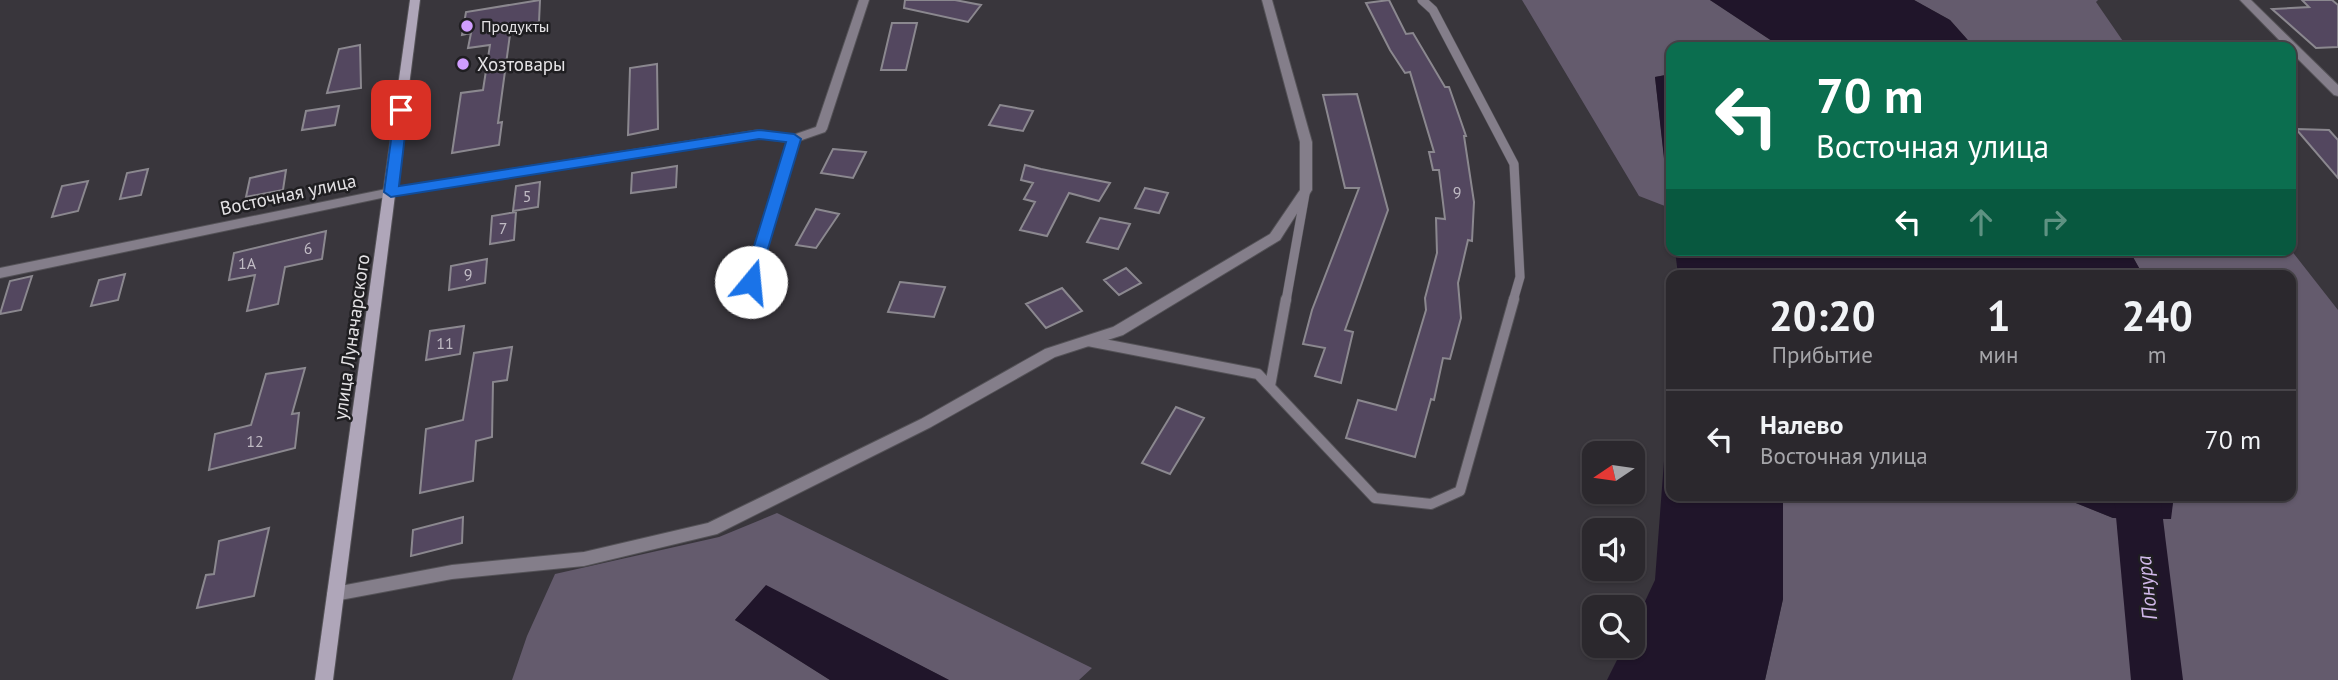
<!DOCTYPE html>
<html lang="ru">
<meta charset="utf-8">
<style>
:root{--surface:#2b282d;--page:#333035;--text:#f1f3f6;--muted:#a6a6aa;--line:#474449}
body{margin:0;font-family:"PT Sans",sans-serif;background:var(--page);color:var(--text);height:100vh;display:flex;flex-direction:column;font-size:26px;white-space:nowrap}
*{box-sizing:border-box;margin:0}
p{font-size:23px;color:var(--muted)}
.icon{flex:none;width:38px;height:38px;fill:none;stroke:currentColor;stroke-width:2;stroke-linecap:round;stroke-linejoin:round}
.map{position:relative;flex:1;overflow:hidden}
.panel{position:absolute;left:1666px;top:270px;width:630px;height:231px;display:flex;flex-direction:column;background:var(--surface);border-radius:14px;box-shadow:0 2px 5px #0004,0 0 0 2px var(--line)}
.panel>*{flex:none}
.guide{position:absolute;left:1666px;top:42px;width:630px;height:214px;border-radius:14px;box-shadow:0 2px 5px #0004,0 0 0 2px var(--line);background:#0b6e4f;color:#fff;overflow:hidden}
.needle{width:46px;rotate:257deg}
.buttons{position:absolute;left:1582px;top:441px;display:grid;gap:14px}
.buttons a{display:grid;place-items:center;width:63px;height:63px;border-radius:14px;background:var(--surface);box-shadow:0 2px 5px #0004,0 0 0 2px var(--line);font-size:35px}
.pin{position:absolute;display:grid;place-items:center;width:60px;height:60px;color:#fff;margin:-30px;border-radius:14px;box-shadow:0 4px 10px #0006}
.me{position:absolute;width:77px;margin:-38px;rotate:17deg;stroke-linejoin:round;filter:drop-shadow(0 0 5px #0008)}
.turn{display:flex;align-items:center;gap:24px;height:147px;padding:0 35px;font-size:32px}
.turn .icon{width:91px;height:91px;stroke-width:2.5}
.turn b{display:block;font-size:49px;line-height:60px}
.lanes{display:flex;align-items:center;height:66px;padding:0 35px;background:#0003;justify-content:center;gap:35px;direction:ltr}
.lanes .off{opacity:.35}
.eta{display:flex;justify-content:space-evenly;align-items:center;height:119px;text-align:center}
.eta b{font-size:42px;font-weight:700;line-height:49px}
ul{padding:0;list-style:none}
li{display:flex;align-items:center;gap:21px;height:98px;padding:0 35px;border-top:2px solid var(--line)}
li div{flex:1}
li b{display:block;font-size:26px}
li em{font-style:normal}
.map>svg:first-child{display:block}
</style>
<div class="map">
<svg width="2338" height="680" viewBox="0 0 2338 680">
<rect width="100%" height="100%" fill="#39363c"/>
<!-- green -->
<path fill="#645b6d" d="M 1522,0 L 1710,0 L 1781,47 L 1671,47 L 1671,74 L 1655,77 L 1670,208 L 1639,196 Z
M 1914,0 L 2098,0 L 2096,2 L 2127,47 L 1974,47 L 1950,20 Z
M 2129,250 L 2291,250 L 2338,310 L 2338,680 L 1765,680 L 1783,599 L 1783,495 L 2056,495 L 2113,518 L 2170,519 L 2174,495 L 2291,495 L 2291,275 L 2143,275 Z
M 777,513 L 1092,668 L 1079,680 L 949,680 L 766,586 L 735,620 L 830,680 L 512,680 L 527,636 L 555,574 L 719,537 Z"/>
<!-- water -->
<path fill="#20152a" d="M 1710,0 L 1914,0 L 1950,20 L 1974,47 L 1781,47 Z
M 1671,74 L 1671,222 L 1655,77 Z
M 1675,250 L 2129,250 L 2143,275 L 1678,275 Z
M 1671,369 L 1671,495 L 1783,495 L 1783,599 L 1765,680 L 1607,680 L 1624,646 L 1633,646 L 1633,627 L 1655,580 Z
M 2056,495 L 2174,495 L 2171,519 L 2113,518 Z
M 766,585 L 949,680 L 830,680 L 735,620 Z"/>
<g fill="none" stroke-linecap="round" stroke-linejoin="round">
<!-- river -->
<path fill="#20152a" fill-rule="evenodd" d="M 2114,495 L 2160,495 L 2183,680 L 2131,680 Z"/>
</g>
<!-- building -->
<path fill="#53475f" stroke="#8b888f" stroke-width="2" d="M 540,0 L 539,22 L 511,27 L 498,123 L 502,122 L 499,145 L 452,153 L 461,93 L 483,90 L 490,45 L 468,48 L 471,33 L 462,35 L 466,12 Z
M 905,0 L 955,0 L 981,5 L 968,22 L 904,8 Z
M 1389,0 L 1406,34 L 1413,33 L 1445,87 L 1449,87 L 1466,136 L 1464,136 L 1474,202 L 1472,241 L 1468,240 L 1458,283 L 1461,318 L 1450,359 L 1443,358 L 1434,400 L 1431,399 L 1415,457 L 1346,438 L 1358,400 L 1396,410 L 1426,310 L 1425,298 L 1437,253 L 1436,218 L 1445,219 L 1439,170 L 1433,170 L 1429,152 L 1434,152 L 1410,72 L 1405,73 L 1390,50 L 1366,3 Z
M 2302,0 L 2332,0 L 2338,5 L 2338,47 L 2316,48 L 2272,9 L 2309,7 Z
M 892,23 L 917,23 L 906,70 L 881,70 Z
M 360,45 L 361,88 L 327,93 L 339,49 Z
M 657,64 L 658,129 L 628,135 L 630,68 Z
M 1357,94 L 1388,210 L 1345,330 L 1353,332 L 1341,383 L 1315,376 L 1325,348 L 1303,344 L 1312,310 L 1359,188 L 1345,188 L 1323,95 Z
M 1000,105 L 1033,111 L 1023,131 L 989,125 Z
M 339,106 L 335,125 L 302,130 L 306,111 Z
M 2296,129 L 2329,130 L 2338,140 L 2338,178 Z
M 833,149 L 866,152 L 853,178 L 821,173 Z
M 1025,165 L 1041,169 L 1110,183 L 1099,201 L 1069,193 L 1047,236 L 1020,230 L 1035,202 L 1024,199 L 1033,183 L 1021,180 Z
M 677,166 L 676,187 L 631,193 L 632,173 Z
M 148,169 L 141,195 L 120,199 L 127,173 Z
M 286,170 L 283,190 L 246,197 L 250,178 Z
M 88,181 L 78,211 L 52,217 L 62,186 Z
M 540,182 L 538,207 L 513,211 L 516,186 Z
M 1145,188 L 1168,193 L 1159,213 L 1135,208 Z
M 816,209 L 839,214 L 816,248 L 796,245 Z
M 516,212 L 514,240 L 490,244 L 492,216 Z
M 1100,218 L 1130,224 L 1118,249 L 1087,242 Z
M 326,231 L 322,259 L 285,267 L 278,304 L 247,311 L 255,275 L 229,280 L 234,253 Z
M 487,259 L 485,283 L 449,290 L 451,266 Z
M 1126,268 L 1141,283 L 1119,295 L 1104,280 Z
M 125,274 L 118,300 L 91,306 L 99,280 Z
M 32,276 L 21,310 L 0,314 L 10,281 Z
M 900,282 L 945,287 L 934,317 L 888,312 Z
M 1062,288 L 1082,311 L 1046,328 L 1026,304 Z
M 464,326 L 460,354 L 426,360 L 430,331 Z
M 512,347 L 507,380 L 493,382 L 492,437 L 476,441 L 473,481 L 420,493 L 426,429 L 463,420 L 474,353 Z
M 305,368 L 292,414 L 299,413 L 295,448 L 209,470 L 215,434 L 251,425 L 266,374 Z
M 1176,407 L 1204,418 L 1170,474 L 1142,463 Z
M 463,517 L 462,543 L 411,556 L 413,530 Z
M 269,528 L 254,596 L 197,608 L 206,575 L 214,574 L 219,541 Z"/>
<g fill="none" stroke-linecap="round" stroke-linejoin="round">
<!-- service-far1 casing -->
<g stroke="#545257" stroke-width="10">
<path id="service-far1" d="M 1422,0 L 1433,10 L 1514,164 L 1520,277 L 1513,301
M 1286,301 L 1305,194"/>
</g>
<!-- service casing -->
<g stroke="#545257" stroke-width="12">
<path id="service" d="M 1088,341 L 1258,374 L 1375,498 L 1431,504 L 1460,491 L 1514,299
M 1270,386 L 1286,299"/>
</g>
<!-- minor casing -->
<g stroke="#545257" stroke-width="2">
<path id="minor" d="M 859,0 L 869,0 L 827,129 L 825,132 L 799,141 L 756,285 L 746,285 L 744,282 L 787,142 L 759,138 L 391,196 L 0,278 L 0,268 L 391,188 L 759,130 L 793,135 L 816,127 Z
M 1262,0 L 1272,0 L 1312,142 L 1312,190 L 1280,240 L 1123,335 L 1055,357 L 931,427 L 717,534 L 584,566 L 452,579 L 335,601 L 329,599 L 327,594 L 329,589 L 335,587 L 452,565 L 584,552 L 708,523 L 921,419 L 1045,349 L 1113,327 L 1270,234 L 1300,190 L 1300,142 Z
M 2240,0 L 2251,0 L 2338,85 L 2338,96 L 2334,95 L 2291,52 L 2291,47 L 2286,47 Z"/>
</g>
<!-- secondary casing -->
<g stroke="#545257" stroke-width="2">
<path id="secondary" d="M 410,0 L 420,0 L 333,680 L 315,680 Z"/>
</g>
<!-- service-far1 -->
<use href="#service-far1" stroke="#847e8a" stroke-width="9"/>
<!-- service -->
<use href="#service" stroke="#847e8a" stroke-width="10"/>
<!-- minor -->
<use href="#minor" fill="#847e8a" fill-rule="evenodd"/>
<!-- secondary -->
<use href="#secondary" fill="#afa6b9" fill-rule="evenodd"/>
</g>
<!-- route -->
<path fill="#1a73e8" stroke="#114b97" stroke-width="2" d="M 401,105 L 408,110 L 399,186 L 759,130 L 794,134 L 801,139 L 758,282 L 751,288 L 743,282 L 786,142 L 759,139 L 391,197 L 384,192 L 395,110 Z"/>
<!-- markers -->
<g fill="#d09dff" stroke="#1f1e21" stroke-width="2.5">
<circle cx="467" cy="26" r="7"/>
<circle cx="463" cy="64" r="7"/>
</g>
<g text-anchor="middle" stroke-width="5" stroke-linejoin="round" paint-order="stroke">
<!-- far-poi labels -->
<g font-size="16" fill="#e4e2e5" stroke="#1f1e21" text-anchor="start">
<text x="481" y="32">Продукты</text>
</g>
<!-- number labels -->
<g font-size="16" fill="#c0bbc4">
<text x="1457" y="198">9</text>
<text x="527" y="202">5</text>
<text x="503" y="234">7</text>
<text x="308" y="254">6</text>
<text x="247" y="269">1А</text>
<text x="468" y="280">9</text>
<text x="445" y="349">11</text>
<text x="255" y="447">12</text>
</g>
<!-- poi labels -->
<g font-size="19" fill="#e4e2e5" stroke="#1f1e21" text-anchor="start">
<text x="477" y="71">Хозтовары</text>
</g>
<!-- street labels -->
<g font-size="19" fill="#e4e2e5" stroke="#1f1e21">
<text transform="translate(288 194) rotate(-12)" y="7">Восточная улица</text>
<text transform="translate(351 337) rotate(-82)" y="7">улица Луначарского</text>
</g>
<!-- water labels -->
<g font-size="21" font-style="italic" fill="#d0b8e8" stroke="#1f1e21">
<text transform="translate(2147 588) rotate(-96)" y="7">Понура</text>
</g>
</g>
</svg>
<div class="buttons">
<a><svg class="needle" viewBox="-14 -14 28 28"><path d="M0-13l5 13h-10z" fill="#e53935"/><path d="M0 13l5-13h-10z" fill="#a6a6aa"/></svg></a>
<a><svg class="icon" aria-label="sound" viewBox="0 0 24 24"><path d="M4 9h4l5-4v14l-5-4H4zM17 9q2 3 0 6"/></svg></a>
<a><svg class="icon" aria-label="search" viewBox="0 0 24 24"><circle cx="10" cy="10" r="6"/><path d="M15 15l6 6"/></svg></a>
</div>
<div class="pin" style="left:401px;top:110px;background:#d93025"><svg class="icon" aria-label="arrive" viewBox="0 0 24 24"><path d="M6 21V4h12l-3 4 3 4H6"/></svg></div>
<svg class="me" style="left:751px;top:282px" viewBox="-20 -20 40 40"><circle r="19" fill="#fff"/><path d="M0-13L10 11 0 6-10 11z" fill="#1a73e8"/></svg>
<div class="guide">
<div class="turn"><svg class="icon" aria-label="left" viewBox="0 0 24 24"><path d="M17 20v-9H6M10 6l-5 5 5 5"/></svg><div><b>70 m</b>Восточная улица</div></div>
<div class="lanes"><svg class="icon" aria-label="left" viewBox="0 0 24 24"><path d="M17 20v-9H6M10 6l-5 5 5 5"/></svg><svg class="icon off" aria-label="ahead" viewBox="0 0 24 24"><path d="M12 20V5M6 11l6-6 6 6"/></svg><svg class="icon off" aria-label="right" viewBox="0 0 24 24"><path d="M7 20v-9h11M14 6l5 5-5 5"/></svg></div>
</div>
<section class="panel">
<div class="eta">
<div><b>20:20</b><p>Прибытие</p></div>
<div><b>1</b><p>мин</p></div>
<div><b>240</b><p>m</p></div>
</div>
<ul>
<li><svg class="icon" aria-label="left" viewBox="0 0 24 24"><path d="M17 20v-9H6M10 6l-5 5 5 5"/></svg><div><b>Налево</b><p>Восточная улица</p></div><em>70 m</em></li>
</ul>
</section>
</div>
